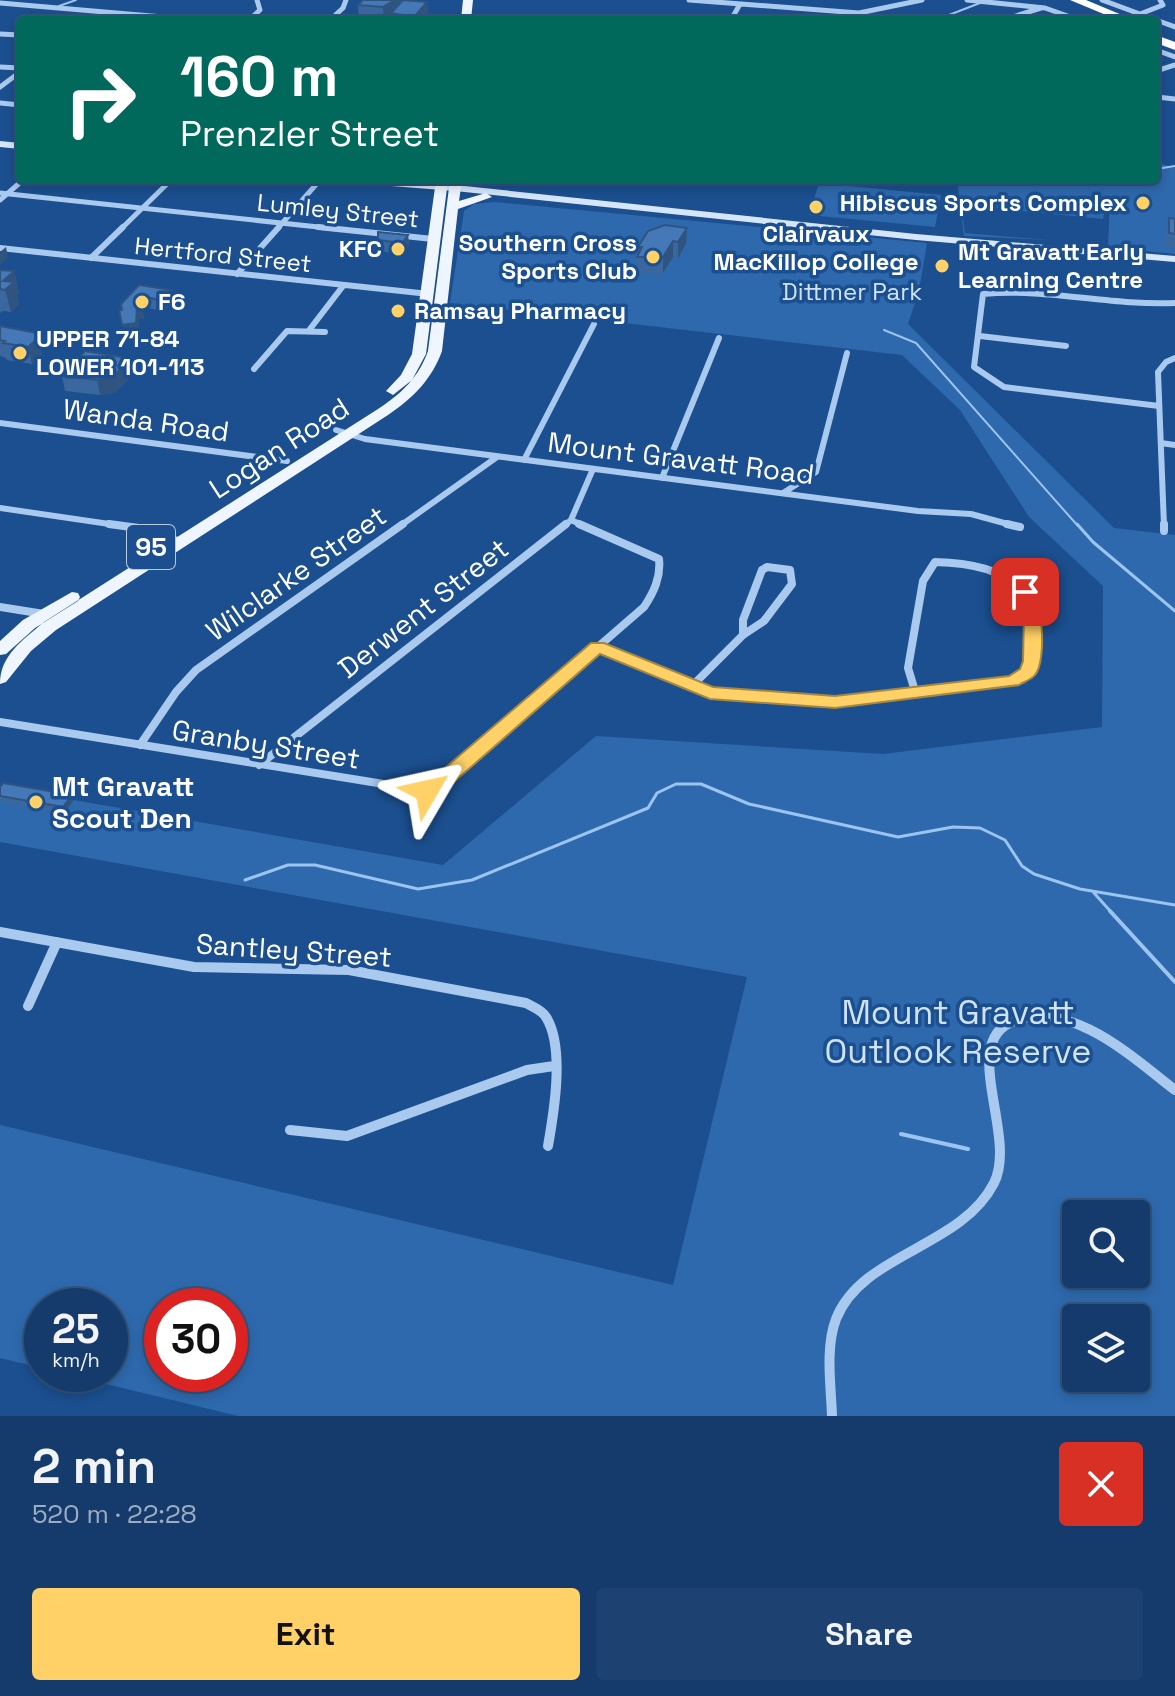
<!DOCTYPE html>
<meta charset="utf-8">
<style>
:root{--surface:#143b6b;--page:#1d4271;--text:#f1f3f6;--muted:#9dadc1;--line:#33557e;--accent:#ffd166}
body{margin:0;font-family:"Space Grotesk",sans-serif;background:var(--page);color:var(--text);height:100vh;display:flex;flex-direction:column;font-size:30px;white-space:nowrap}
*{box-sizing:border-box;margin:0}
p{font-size:26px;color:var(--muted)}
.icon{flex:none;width:44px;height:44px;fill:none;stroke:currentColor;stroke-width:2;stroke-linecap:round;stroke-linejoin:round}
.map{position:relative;height:1416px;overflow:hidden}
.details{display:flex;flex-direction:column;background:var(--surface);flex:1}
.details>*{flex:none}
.top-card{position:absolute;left:16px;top:16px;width:1144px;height:168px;border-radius:8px;box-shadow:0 4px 12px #0003,0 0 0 2px var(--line);background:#00695c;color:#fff;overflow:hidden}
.buttons{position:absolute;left:1062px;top:1200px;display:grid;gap:16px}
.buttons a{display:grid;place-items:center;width:88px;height:88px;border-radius:8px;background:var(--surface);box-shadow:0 4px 12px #0003,0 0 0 2px var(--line);font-size:40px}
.speed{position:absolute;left:24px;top:1288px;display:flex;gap:16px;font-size:40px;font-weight:700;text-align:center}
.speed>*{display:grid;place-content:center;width:104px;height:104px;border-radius:50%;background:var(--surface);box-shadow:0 4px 12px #0003,0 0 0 2px var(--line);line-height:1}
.speed small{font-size:20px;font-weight:400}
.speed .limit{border:12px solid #d22;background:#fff;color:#111}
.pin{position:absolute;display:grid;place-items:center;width:68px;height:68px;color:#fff;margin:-34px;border-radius:16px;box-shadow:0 4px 12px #0006}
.me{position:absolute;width:88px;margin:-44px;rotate:54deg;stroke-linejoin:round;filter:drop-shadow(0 0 6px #0008)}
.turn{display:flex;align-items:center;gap:28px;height:168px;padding:0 32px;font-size:36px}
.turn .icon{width:104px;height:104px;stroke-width:2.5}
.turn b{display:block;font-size:56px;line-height:68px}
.round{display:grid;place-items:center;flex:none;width:84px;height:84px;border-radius:8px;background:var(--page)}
.summary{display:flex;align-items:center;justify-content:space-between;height:136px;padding:0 32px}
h1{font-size:48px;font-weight:700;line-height:60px}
.action{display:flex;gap:16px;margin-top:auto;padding:16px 32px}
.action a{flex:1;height:92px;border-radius:8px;background:var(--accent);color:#111;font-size:32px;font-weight:700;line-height:92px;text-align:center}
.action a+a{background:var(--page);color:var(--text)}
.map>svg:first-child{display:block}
</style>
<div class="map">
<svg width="1175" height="1416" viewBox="0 0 1175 1416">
<rect width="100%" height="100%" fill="#1b4f8f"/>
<!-- green -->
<path fill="#2e69ad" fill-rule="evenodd" d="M 1156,162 L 1175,168 L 1175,254 L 1108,247 L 1110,202 L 1106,204 L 1103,219 L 961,205 L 965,233 L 1049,240 L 964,236 L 957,180 L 1156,180 Z
M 819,183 L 941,195 L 935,227 L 809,215 Z
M 495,202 L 927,243 L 919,291 L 908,324 L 1114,528 L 1175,535 L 1175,1416 L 238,1416 L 65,1374 L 110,1374 L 110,1306 L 42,1306 L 42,1368 L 0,1358 L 0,1125 L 673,1285 L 747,977 L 0,842 L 0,787 L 443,865 L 596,736 L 883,754 L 1102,727 L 1103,586 L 1029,517 L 960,410 L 902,355 L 450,303 L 464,211 L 474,204 ZM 1076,1214 L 1136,1214 L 1136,1274 L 1076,1274 ZM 162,1306 L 230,1306 L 230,1374 L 162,1374 ZM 1076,1318 L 1136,1318 L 1136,1378 L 1076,1378 Z"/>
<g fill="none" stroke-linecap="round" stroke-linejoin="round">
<!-- stream-far2 -->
<path stroke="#9cc4f0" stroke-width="2" d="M 59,6 L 76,0
M 936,20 L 980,3
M 1156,169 L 1175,166
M 884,330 L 916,343 L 1078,526"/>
<!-- stream-far1 -->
<path stroke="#9cc4f0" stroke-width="3" d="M 1077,524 L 1093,542 L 1175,611
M 245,880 L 288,865 L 315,865 L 418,889 L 472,880 L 648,808 L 657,793 L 676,784 L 701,784 L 749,804 L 898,837 L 953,827 L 980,828 L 1005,840 L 1022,866 L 1034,874 L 1080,889 L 1175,905
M 1094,893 L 1112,913"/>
<!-- stream -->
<path stroke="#9cc4f0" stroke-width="4" d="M 1110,911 L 1175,982
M 901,1134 L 968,1149"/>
<!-- street-far3 -->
<path stroke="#a9c9ee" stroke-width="5" d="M 689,0 L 859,13 L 922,0
M 967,0 L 1045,8 L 1079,20
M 1102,0 L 1156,20
M 0,3 L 198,20
M 1140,14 L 1163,5 L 1160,0
M 249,20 L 260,10 L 257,0
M 330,20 L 343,8 L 346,0
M 731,20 L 740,4
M 1003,20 L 1041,8
M 1156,20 L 1175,27
M 0,34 L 20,35
M 1156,50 L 1175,57
M 0,67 L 20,68
M 1156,71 L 1175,65
M 0,87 L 20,72
M 1156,87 L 1157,138
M 1157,97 L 1175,99
M 0,103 L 20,105
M 0,193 L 337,229
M 0,200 L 23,180
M 121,229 L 171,180
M 277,229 L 320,180"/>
<!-- street-far2 -->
<path stroke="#a9c9ee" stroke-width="6" d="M 318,227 L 433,239
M 0,248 L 429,294
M 91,258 L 123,227
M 237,274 L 279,227
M 310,329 L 343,286
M 980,336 L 1066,346
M 254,369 L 287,331 L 325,332
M 1159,406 L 1004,387 L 974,367 L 983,294 C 1047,288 1111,306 1175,303
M 0,423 L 287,461
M 336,430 L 365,439 L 918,511 L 971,514 L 1015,526
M 1161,443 L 1175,445
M 524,460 L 594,324
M 662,478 L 719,338
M 783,493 L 816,472 L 847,353
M 0,508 L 123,526
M 571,520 L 584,526
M 400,526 L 497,457
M 564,526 L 571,520 L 593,469
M 1164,526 L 1158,372 L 1166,362 L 1175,358"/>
<!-- street-far1 -->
<path stroke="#a9c9ee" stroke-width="8" d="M 109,524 L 146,529 L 180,542
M 1007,524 L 1020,527
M 1164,524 L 1164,531
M 767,567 L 790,570 L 792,584 L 764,621 L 743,635 L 743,620 L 762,570 Z
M 0,607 L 44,614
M 597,647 L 710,693 L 835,702 L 1013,681 L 1028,672 C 1045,591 1014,564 935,562 L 923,581 L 908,668 L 915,691
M 691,687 L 743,635
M 0,722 L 427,791 L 440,784 L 644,607 C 654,592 661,577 659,559 L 579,524
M 140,745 L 176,692 L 196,670 L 403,524
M 259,765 L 566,524"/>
<!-- street -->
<path stroke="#a9c9ee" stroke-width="10" d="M 0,932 L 194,967 L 349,970 L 526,1003 C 533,1007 542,1010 546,1017 C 565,1047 554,1112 548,1146
M 28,1006 L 57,942
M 290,1130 L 347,1136 L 527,1070 L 554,1066
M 832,1416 C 831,1386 825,1348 836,1319 C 862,1253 961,1248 994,1183 C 1018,1136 958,1041 1014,1021 C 1073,1000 1133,1058 1175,1090"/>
<!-- secondary -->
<path fill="#d6e6fa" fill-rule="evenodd" d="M 0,141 L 20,143 L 20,149 L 0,147 Z
M 348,180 L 392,180 L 455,185 L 916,234 L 1175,256 L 1175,262 L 916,240 L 455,191 L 353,183 Z"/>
<!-- primary -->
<path fill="#f0f6ff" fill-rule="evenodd" d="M 463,0 L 473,0 L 471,20 L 461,20 Z
M 436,180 L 448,180 L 426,354 L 412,380 L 393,395 L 386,391 L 401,375 L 412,354 Z
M 450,180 L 462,180 L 459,201 L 486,193 L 492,197 L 458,209 L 442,351 C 432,379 413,398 388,415 L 56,630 L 31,651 L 6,682 L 0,684 C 0,655 23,640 44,622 L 378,409 C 401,394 419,377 428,351 Z
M 72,592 L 78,593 L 80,597 L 78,601 L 35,628 L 6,654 L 0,655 L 0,641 L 23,620 Z"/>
<!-- highway -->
<path fill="#fff" fill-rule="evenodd" d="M 1070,0 L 1086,0 L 1134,20 L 1118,20 Z
M 1156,35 L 1175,42 L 1175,50 L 1156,43 Z"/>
</g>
<!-- wall -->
<path fill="#3a679d" d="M 363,0 L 406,0 L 427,2 L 428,20 L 359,20 L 358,5 Z
M 1169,218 L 1175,219 L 1175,248 L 1166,247 L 1166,232 Z
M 687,228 L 686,244 L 678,258 L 673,257 L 663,273 L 637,273 L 638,247 Z
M 408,235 L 409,246 L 403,254 L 378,251 L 378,240 Z
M 0,270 L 14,271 L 19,293 L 17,295 L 19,304 L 11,312 L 3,311 L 0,313 Z
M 139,285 L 174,301 L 167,309 L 160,311 L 142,306 L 144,319 L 139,319 L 138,334 L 124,336 L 122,310 Z
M 0,326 L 37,333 L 42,355 L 32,364 L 7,360 L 6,358 L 0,356 Z
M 130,373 L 129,379 L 114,393 L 100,395 L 65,391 L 62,376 Z
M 0,787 L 73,801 L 64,814 L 0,802 Z"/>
<!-- shaded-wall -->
<path fill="#305480" d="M 395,0 L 406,0 L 407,10 L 391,13 L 391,20 L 384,20 L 383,7 Z
M 427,2 L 428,20 L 414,20 L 414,17 Z
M 687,228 L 686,244 L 678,258 L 678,242 Z
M 408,235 L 409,246 L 403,254 L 402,243 Z
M 673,241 L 673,257 L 663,273 L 663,257 Z
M 6,247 L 8,258 L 0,265 L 0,252 Z
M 14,271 L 19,293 L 17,295 L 19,304 L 11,312 L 3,281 Z
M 172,290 L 174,301 L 167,309 L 160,311 L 158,300 Z
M 142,307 L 144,319 L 139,319 L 138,334 L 124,336 L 122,325 L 137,308 Z
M 37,333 L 42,355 L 32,364 L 28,347 Z
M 127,358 L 130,373 L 129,379 L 114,393 L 100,395 L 97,380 Z
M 72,795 L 73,801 L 64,814 L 63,807 Z"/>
<!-- building -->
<path fill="#4478b7" stroke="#305480" stroke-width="2" d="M 363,0 L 395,0 L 383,7 L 358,5 Z
M 403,0 L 427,2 L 414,17 L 391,13 Z
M 1169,218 L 1175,219 L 1175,234 L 1169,233 Z
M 665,225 L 687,228 L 678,242 L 673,241 L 663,257 L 637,257 L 642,247 L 638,247 L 648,231 Z
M 378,232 L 408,235 L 402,243 L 378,240 Z
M 0,270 L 14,271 L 3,281 L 14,282 L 5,290 L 0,289 Z
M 139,285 L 172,290 L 165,298 L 158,300 L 140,295 L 142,307 L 137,308 L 136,323 L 122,325 L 119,310 L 122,310 L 121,304 Z
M 0,326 L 37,333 L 35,338 L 38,338 L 28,347 L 3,343 L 5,341 L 0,340 Z
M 85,351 L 127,358 L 126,364 L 111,378 L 97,380 L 62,376 Z
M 3,783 L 72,795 L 63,807 L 0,796 L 0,787 Z"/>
<!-- route -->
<path fill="#ffd166" stroke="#a68842" stroke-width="2" d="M 1025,587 C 1044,592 1047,661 1035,675 C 1032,679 1024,682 1019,685 L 835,708 L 710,699 L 600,654 L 447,788 L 427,798 L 418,791 L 591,643 L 604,643 L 713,687 L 835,696 L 1009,676 L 1020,669 L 1023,661 L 1024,614 L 1016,592 Z"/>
<!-- markers -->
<g fill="#ffd166" stroke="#1b4f8f" stroke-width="3">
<circle cx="1143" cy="203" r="8"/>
<circle cx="816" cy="207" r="8"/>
<circle cx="398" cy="249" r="8"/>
<circle cx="653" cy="257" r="8"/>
<circle cx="942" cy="266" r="8"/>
<circle cx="142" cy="302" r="8"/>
<circle cx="398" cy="311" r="8"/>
<circle cx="20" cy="353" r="8"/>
<circle cx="36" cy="802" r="8"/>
</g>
<g text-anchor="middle" stroke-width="7" stroke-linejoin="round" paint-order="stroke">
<!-- far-poi labels -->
<g font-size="24" font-weight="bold" fill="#fff" stroke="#1b4f8f" text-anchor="start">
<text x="1127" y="211" text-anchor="end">Hibiscus Sports Complex</text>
<text x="816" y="242" text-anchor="middle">Clairvaux<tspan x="816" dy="28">MacKillop College</tspan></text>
<text x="637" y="251" text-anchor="end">Southern Cross<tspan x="637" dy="28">Sports Club</tspan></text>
<text x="382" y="257" text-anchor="end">KFC</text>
<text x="958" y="260">Mt Gravatt Early<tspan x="958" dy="28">Learning Centre</tspan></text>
<text x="158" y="310">F6</text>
<text x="414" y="319">Ramsay Pharmacy</text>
<text x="36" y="347">UPPER 71-84<tspan x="36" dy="28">LOWER 101-113</tspan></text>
</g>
<!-- far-street labels -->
<g font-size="24" fill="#fff" stroke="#1b4f8f">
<text transform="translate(338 211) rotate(6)" y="8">Lumley Street</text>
<text transform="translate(223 255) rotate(6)" y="8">Hertford Street</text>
</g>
<!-- far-park labels -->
<g font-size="24" fill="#cfe3fa" stroke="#1b4f8f">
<text x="852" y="300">Dittmer Park</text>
</g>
<!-- shield labels -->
<rect fill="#1b4f8f" stroke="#bbcadd" stroke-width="2" x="127" y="525" width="48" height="44" rx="6"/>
<g font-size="26" font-weight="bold" fill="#fff">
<text x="151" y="556">95</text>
</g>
<!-- street labels -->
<g font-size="28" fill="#fff" stroke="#1b4f8f">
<text transform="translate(146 420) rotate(8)" y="10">Wanda Road</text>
<text transform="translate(279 448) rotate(-33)" y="10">Logan Road</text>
<text transform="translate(681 458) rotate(7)" y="10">Mount Gravatt Road</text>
<text transform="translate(296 573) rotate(-35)" y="10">Wilclarke Street</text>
<text transform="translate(423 608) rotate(-38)" y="10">Derwent Street</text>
<text transform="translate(266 744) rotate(9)" y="10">Granby Street</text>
<text transform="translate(294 950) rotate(4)" y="10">Santley Street</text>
</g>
<!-- poi labels -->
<g font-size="28" font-weight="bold" fill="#fff" stroke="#1b4f8f" text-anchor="start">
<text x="52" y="796">Mt Gravatt<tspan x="52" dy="32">Scout Den</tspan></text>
</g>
<!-- near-park labels -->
<g font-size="34" fill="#cfe3fa" stroke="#1b4f8f">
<text x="958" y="1024">Mount Gravatt<tspan x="958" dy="39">Outlook Reserve</tspan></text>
</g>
</g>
</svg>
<div class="buttons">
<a><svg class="icon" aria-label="search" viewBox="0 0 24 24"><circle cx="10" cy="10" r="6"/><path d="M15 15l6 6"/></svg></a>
<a><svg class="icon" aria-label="layers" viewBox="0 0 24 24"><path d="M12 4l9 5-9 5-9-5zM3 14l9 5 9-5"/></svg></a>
</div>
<div class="speed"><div>25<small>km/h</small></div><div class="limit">30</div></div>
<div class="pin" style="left:1025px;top:592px;background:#d93025"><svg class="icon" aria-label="arrive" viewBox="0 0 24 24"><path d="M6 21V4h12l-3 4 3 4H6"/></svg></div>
<svg class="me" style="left:427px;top:791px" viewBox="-20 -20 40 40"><path d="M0-17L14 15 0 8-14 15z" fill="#ffd166" stroke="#fff" stroke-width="4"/></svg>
<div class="top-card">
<div class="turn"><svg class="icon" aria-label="right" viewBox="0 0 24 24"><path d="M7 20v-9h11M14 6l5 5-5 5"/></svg><div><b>160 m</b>Prenzler Street</div></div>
</div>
</div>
<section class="details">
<div class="summary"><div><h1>2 min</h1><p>520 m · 22:28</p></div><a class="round" style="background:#d93025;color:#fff"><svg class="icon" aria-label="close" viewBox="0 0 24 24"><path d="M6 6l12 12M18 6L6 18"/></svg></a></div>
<div class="action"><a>Exit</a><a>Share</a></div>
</section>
